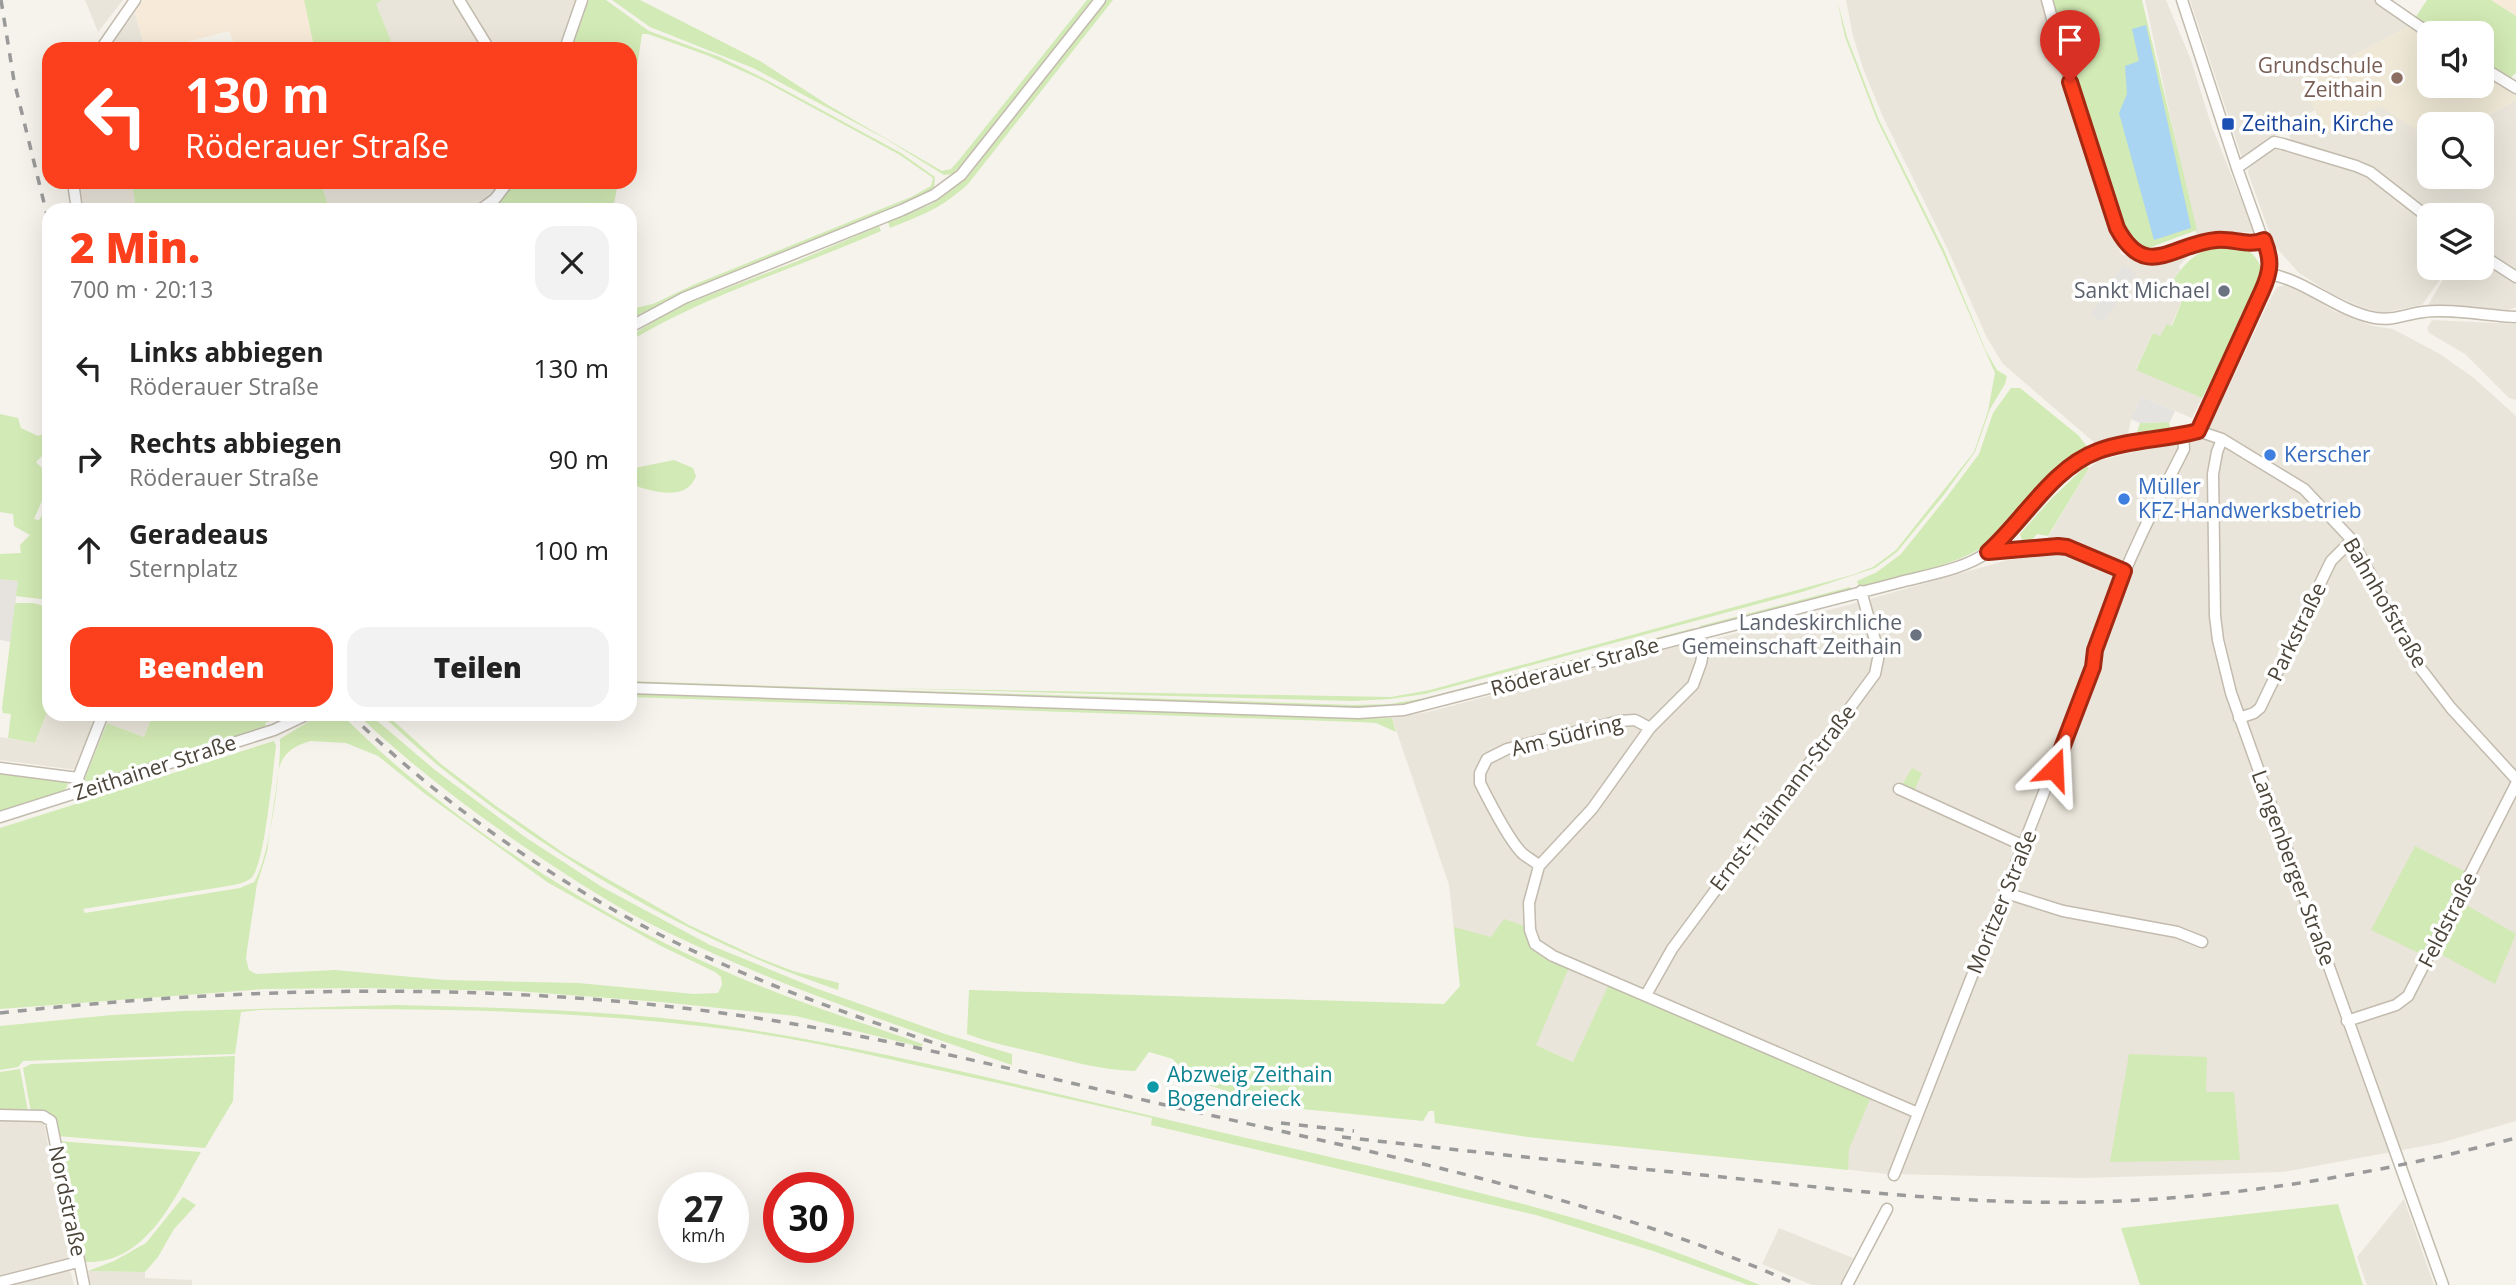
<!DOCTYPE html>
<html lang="de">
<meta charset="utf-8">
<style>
:root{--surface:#fff;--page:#f2f2f2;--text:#222;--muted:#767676;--accent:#fc3f1d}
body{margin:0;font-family:"Open Sans",sans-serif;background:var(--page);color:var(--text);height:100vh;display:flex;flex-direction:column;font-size:26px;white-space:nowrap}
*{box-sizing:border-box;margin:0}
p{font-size:23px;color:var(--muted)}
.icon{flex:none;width:38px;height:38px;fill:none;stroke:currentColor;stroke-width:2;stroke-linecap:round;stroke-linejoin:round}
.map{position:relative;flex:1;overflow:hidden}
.sheet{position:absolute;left:42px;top:203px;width:595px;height:518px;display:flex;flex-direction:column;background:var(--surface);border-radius:21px;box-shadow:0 7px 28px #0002}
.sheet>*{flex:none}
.hud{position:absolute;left:42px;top:42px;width:595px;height:147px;border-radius:21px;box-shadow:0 7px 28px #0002;background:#fc3f1d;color:#fff;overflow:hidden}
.controls{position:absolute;left:2417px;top:21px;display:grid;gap:14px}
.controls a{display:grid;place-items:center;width:77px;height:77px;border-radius:14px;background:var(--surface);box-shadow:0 7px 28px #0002;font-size:35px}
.speed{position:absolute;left:658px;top:1172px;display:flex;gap:14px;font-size:35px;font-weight:700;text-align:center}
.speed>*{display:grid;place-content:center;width:91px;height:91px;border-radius:50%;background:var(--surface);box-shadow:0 7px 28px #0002;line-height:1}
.speed small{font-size:18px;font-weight:400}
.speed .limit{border:10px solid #d22;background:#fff;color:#111}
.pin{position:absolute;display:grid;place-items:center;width:60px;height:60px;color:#fff;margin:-72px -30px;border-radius:50% 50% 50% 0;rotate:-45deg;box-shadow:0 0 7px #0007}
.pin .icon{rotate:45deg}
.me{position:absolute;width:77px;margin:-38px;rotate:21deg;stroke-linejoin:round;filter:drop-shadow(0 0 5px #0008)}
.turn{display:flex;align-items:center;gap:24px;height:147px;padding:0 28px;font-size:32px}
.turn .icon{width:91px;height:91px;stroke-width:2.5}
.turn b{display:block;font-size:49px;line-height:60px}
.round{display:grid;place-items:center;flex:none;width:74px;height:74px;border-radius:21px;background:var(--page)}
.head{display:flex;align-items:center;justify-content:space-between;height:119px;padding:0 28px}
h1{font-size:42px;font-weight:800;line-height:52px;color:var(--accent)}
.primary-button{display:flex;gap:14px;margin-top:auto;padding:14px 28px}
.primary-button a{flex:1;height:80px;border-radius:21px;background:var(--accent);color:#fff;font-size:28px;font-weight:800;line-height:80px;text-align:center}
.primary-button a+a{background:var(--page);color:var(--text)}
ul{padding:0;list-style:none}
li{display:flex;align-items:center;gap:21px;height:91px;padding:0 28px}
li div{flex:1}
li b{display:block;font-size:26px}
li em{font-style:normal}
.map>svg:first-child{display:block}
</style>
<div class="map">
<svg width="2516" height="1285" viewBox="0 0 2516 1285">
<rect width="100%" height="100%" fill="#f6f3ec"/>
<!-- residential -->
<path fill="#eae5da" d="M 85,0 L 123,0 L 98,32 Z
M 382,0 L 457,0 L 486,49 L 394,49 L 375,4 Z
M 465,0 L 578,0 L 560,49 L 494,49 Z
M 1846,0 L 2041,0 L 2121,254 L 2143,262 L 2159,263 L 2194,250 L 2179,266 L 2180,270 L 2167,288 L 2184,296 L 2171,326 L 2160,336 L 2153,333 L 2136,369 L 2202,398 L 2192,418 L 2141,397 L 2131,419 L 2128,434 L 2095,443 L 2003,364 L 1987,338 L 1948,250 L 1883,117 L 1864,71 L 1853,36 Z
M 2145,0 L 2166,0 L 2191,60 L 2211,124 L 2254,232 L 2196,234 Z
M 2190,0 L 2374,0 L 2410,26 L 2321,72 L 2302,85 L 2315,110 L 2294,122 L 2247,159 L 2242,158 Z
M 135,13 L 145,49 L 107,49 Z
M 2516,100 L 2516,269 L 2482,248 L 2482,215 L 2434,215 L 2364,162 L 2292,142 L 2289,135 L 2318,117 L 2327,133 L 2379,105 L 2429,138 L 2429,177 L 2482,177 L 2482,124 L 2473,124 Z
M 2279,147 L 2360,172 L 2429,223 L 2429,268 L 2448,268 L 2422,305 L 2381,313 L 2359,306 L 2332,294 L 2299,273 L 2274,245 L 2248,173 L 2249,168 L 2273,149 Z
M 80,182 L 132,182 L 136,210 L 84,210 Z
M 321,182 L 502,182 L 490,196 L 471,210 L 324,210 L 329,208 Z
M 2482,261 L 2516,282 L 2516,307 L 2508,310 L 2428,305 L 2450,268 L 2482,268 Z
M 2285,285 L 2293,286 L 2334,311 L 2373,326 L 2393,329 L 2440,354 L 2474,378 L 2516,416 L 2516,773 L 2508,779 L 2516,786 L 2516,1121 L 2440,1143 L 2283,1172 L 2084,1178 L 1887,1174 L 1797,1164 L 1468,1014 L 1460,986 L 1449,885 L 1392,718 L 1428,712 L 1690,643 L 1714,639 L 1848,605 L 2008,560 L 2046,554 L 2044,544 L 2089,468 L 2098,461 L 2129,453 L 2204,439 L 2268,303 L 2277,287 Z
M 2432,320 L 2516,324 L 2516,400 L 2509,398 L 2465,354 L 2429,333 L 2427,328 Z
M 49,707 L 49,714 L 99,714 L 77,770 L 0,760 L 0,737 L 35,743 Z
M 110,714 L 153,714 L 144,737 L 107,723 Z
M 0,1119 L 41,1120 L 44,1123 L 69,1255 L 67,1258 L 0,1275 Z
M 2404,1199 L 2434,1285 L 2367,1285 L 2357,1257 Z
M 1779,1228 L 1853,1258 L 1840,1285 L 1812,1285 L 1762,1264 Z
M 68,1270 L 71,1273 L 74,1285 L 10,1285 Z
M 88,1271 L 145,1272 L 145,1278 L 192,1280 L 192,1285 L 90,1285 Z"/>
<!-- commercial -->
<path fill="#f7ead8" d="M 143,0 L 304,0 L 314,47 L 236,49 L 229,31 L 159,49 L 145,49 L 135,13 Z
M 2491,0 L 2516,0 L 2516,16 Z"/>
<!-- industrial -->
<path fill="#e6e2dd" d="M 0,579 L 18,581 L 11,642 L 0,640 Z"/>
<!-- education -->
<path fill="#efe8d6" d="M 2410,26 L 2429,40 L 2429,86 L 2482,86 L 2482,74 L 2516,92 L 2516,100 L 2473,124 L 2429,124 L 2429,138 L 2379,106 L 2327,133 L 2302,86 L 2321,72 Z"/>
<!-- green -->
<path fill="#d2eab5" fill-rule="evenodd" d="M 304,0 L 382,0 L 376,4 L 394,49 L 309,49 L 314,47 Z
M 589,0 L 606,0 L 649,31 L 720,57 L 761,77 L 901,153 L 935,177 L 934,189 L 822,238 L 679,295 L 630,319 L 630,309 L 653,304 L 693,285 L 911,197 L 931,186 L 933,178 L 900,155 L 760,79 L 709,56 L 648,34 L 642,34 L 630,114 L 630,49 L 571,49 Z
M 612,0 L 640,0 L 760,61 L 828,105 L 942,171 L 951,169 L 959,160 L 1087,0 L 1094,0 L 976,149 L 953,174 L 944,175 L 886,139 L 753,68 L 650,27 Z
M 1107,0 L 1113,0 L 968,184 C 939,210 924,214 890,228 L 888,222 L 932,204 L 966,179 Z
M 1837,0 L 1847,37 L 1879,120 L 1944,250 L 1986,351 L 1997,370 L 2007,376 L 2005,384 L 1990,409 L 1975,452 L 1943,496 L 1897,552 L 1875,568 L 1802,592 L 1425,694 L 1390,699 L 1353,701 L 880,688 L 630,679 L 879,688 L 1391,697 L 1430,690 L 1852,575 L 1873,567 L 1896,550 L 1974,452 L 1988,411 L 1995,373 L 1942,251 L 1877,120 L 1845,37 Z
M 2050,0 L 2142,0 L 2197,230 L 2146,249 L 2138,246 L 2128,234 L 2109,187 L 2066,57 Z
M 2427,0 L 2491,0 L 2516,16 L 2516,73 L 2509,79 L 2482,61 L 2482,33 L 2439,33 L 2415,18 Z
M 132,182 L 321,182 L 329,209 L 136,210 Z
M 513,182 L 618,182 L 613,210 L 499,210 L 498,205 Z
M 879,226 L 881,231 C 797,268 708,294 630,341 L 630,336 L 669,312 L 688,303 L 795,262 Z
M 2235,245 C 2250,247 2265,264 2262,281 C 2259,294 2249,309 2243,320 C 2229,346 2216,372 2202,398 L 2136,370 L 2153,333 L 2160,336 L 2167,324 L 2172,326 L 2184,296 L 2167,288 C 2189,258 2197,247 2235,245 Z
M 2011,388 L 2020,388 L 2078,435 L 2089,449 C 2051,470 2032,508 2000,535 C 1962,567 1906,574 1859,587 L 1857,581 L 1877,572 L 1901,554 L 1946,498 L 1979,454 L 1993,413 Z
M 0,414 L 18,418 L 21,428 L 38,436 L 49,432 L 49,453 L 45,453 L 36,462 L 49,475 L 49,485 L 34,519 L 39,520 L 49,503 L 49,600 L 16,596 L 18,581 L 0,579 L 0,554 L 21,553 L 20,545 L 30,535 L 14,526 L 13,514 L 0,512 Z
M 2169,422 L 2170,429 L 2137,432 L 2140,423 Z
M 674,460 L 693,468 L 696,476 C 686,503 651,491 630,484 L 630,469 Z
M 2086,466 L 2089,468 L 2048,536 L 2037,534 L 2028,545 L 2023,544 L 2020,534 L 2052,498 Z
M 1850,587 L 1851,589 L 1701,629 L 1700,626 Z
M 15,603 L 33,603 L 49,607 L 49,707 L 35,743 L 8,738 L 11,714 L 3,713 L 2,708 Z
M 1694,628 L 1695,630 L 1427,701 L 1390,707 L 1355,708 L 630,683 L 630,681 L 1353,705 L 1390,704 L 1425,698 Z
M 630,692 L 1359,719 L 1392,718 L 1396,732 L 1376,723 L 1359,722 L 630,697 Z
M 153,714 L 288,714 L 265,723 L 266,727 L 92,783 L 84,780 L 107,723 L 144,737 Z
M 321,714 L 341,714 C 438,812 582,908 709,964 C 778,996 851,1019 923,1044 L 921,1047 L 796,1016 L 661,1002 L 516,991 L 363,988 L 265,989 L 0,1009 L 0,828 L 274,741 L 276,746 C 273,770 265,859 253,876 C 247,884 232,885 222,887 L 83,909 L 85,913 L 240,888 L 254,882 C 270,857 281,769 280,739 ZM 311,741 L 346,743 L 378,756 L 424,793 L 547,882 L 661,946 L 715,972 L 721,977 L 722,985 L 718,993 L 694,994 L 578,983 L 445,980 L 335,970 L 256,974 L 249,970 L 246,959 L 247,950 L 257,884 L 267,852 L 279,768 C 284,752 295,745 311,741 Z
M 357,714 L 369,714 L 435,770 L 525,837 L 602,887 L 710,945 L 815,988 L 945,1034 L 1012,1054 L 1012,1065 C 896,1025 779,986 669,933 C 628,914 588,889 550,864 C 481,819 416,770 357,714 Z
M 380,714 L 386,714 L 441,764 L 496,806 L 565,854 L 606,878 L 689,925 L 757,957 L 793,971 L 839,983 L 838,990 C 693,941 559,862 440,767 C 419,750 400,731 380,714 Z
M 1912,768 L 1922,773 L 1914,791 L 1902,785 Z
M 0,771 L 66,781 L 68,784 L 64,792 L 0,812 Z
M 2415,846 L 2466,872 L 2425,956 L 2371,930 Z
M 2461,902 L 2516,934 L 2495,984 L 2437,952 Z
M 1504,919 L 1525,926 L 1532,947 L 1570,965 L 1536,1045 L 1573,1062 L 1610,982 L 1871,1097 L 1849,1149 L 1848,1170 L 1528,1137 L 1435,1123 L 1434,1111 L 1429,1111 L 1423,1121 L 1272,1106 L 1187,1078 L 1173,1059 L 1149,1052 L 1135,1071 C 1101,1070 1070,1061 1037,1053 C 1013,1047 990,1043 967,1034 L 969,990 L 1444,1004 L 1460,986 L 1454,927 L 1491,937 Z
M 398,1005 C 506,1008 613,1010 720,1025 C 884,1049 1045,1092 1207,1129 C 1316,1154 1426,1178 1534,1207 C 1611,1227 1687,1255 1760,1285 L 1748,1285 L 1653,1251 L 1536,1215 L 1151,1125 L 1152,1118 C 1078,1101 1003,1084 929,1068 C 867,1054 805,1040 741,1031 C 581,1010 420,1007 259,1010 L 241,1012 L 235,1054 L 23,1061 L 18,1067 L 0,1070 L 0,1026 L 112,1015 L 184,1011 Z
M 2129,1054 L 2207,1057 L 2206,1092 L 2234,1092 L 2240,1160 L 2110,1162 Z
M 235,1056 L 233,1101 L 205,1148 L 57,1136 L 53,1118 L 49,1113 L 31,1113 L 23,1068 L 31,1064 Z
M 20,1069 L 28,1111 L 0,1111 L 0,1072 Z
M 58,1141 L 201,1152 C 174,1198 147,1265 84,1262 Z
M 51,1163 L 55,1164 L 73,1250 L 69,1255 Z
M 183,1197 L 196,1205 L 174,1229 L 158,1257 L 145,1272 L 88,1271 L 114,1261 L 146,1243 Z
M 2338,1204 L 2363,1285 L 2140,1285 L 2121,1228 Z"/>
<!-- parking -->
<path fill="#e5e3e0" d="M 2123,265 L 2136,273 L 2103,322 L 2091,315 Z
M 2141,397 L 2175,411 L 2170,422 L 2140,423 L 2131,419 Z"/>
<!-- water -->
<path fill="#a9d4f2" d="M 2146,25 L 2191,228 L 2154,240 L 2119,113 L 2127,94 L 2125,66 L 2139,61 L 2132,29 Z"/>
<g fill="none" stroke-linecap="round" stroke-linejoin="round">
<!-- minor casing -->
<g stroke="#c2bbae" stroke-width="13">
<path id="minor" d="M 459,0 L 489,49
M 2047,0 L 2063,59 L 2117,227 C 2146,283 2172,244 2216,239 C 2232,238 2249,247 2264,240
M 2182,0 L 2237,168 L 2271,263 L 2270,274 L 2262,291 L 2198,431
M 2381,0 L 2429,33
M 101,49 L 135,0
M 565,49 L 582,0
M 2482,67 L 2516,88
M 2237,168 L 2274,142 L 2283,144 L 2356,166 L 2370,172 L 2429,218
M 73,182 L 77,210
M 480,210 L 495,199 L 508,182
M 2482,255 L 2516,277
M 2270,274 C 2307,281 2337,311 2375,318 C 2394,321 2406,314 2423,312 C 2448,308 2489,316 2516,317
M 630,327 L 684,298 L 902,210 L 934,195 L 961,175 L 1100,0
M 2198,431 L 2222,439 L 2304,489 L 2352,540 L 2421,669 L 2451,708 L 2516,779
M 2222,439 L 2217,452 L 2213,474 L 2215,616 L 2218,640 L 2231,693 L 2443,1285
M 1989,552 L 2058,546 L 2067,547 L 2124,571
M 1700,634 L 1703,652 L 1701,663 L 1693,685 L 1650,728 L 1592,809 L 1539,866 L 1529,903 L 1530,930 L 1535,944 L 1553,956 L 1918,1113
M 630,688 L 1358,713 L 1404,710 L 1897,583 C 1926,575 1963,570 1988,552 C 2028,523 2048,478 2093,453 C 2119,439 2168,439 2198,431
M 2239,718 L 2254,713 L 2260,708 L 2331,561 L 2352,540
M 0,768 L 78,778
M 1899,789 L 2024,846
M 81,792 L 78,778 L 103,714
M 0,817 L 274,730 L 308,714
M 1539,866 C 1533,859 1526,858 1521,852 C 1507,837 1490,803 1480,783 L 1480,773 L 1487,759 L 1507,749 L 1619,721 L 1635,720 L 1650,728
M 2006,893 L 2063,911 L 2177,932 L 2202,942
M 1646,995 L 1672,949 L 1875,674 L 1879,654 L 1861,591
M 2347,1021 L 2396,1005 L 2408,996 L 2516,784
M 0,1115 L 43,1116 L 51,1121 L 84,1285
M 1894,1175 L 2093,667 C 2096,649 2102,632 2108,615 C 2128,558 2156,504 2184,449 L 2183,435
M 0,1282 L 78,1262
M 1847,1285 L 1887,1209"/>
</g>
<!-- minor -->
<use href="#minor" stroke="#fff" stroke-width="10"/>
<!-- rail -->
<path stroke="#9a9a9a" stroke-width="3.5" stroke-dasharray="9 9" stroke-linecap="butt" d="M 1,0 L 14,81 L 49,223
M 350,714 C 452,815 595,910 727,966 C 798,997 872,1022 946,1047
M 0,1013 C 253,985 530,980 782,1022 C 927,1046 1070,1084 1214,1116 C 1412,1161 1612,1202 1798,1285
M 1281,1123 L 1354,1131
M 1342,1137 C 1472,1152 1602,1165 1732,1178 C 1852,1191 1973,1205 2094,1202 C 2237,1198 2377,1174 2516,1138"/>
</g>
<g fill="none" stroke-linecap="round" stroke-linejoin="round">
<!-- route casing -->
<g stroke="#a42913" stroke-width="18">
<path id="route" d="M 2054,769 L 2093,667 L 2095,650 L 2124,571 L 2067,547 L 2058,546 L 1988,552 C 2024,520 2052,468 2098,451 C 2130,439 2166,440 2198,431 L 2262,291 C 2271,271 2272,260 2264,240 C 2249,247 2232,238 2216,240 C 2172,244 2146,282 2117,228 L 2070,82"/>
</g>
<!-- route -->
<use href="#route" stroke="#fc3f1d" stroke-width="12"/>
</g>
<!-- markers -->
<circle fill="#8d6e63" stroke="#fff" stroke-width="2.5" cx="2397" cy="78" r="7"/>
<rect fill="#1a4fb4" stroke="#fff" stroke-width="2.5" x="2221" y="117" width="14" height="14" rx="3.5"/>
<g fill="#6b7280" stroke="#fff" stroke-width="2.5">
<circle cx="2224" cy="291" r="7"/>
<circle cx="1916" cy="635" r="7"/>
</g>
<g fill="#3f7fe0" stroke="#fff" stroke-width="2.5">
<circle cx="2270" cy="455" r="7"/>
<circle cx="2124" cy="499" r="7"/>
</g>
<circle fill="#0f9aa8" stroke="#fff" stroke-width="2.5" cx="1153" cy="1087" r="7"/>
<g text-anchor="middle" stroke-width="7" stroke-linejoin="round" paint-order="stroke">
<!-- education labels -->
<g font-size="21" fill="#785e54" stroke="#fff" text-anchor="end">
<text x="2383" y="73">Grundschule<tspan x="2383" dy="24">Zeithain</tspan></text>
</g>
<!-- transit labels -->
<g font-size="21" fill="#164399" stroke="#fff" text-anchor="start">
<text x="2242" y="131">Zeithain, Kirche</text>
</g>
<!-- worship labels -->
<g font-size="21" fill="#5b616d" stroke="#fff" text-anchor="end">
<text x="2210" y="298">Sankt Michael</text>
<text x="1902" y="630">Landeskirchliche<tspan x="1902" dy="24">Gemeinschaft Zeithain</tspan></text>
</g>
<!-- shop labels -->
<g font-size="21" fill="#366cbe" stroke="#fff" text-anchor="start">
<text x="2284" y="462">Kerscher</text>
<text x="2138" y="494">Müller<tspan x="2138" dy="24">KFZ-Handwerksbetrieb</tspan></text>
</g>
<!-- street labels -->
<g font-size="21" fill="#4b4439" stroke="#fff">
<text transform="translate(2385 603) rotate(60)" y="7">Bahnhofstraße</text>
<text transform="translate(2297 632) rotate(-64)" y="7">Parkstraße</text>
<text transform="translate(1575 667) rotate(-15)" y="7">Röderauer Straße</text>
<text transform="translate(1567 736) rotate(-14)" y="7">Am Südring</text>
<text transform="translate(155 768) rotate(-18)" y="7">Zeithainer Straße</text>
<text transform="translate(1783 798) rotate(-53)" y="7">Ernst-Thälmann-Straße</text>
<text transform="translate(2293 868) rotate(70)" y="7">Langenberger Straße</text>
<text transform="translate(2002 902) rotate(-68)" y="7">Moritzer Straße</text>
<text transform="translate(2448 920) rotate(-63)" y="7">Feldstraße</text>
<text transform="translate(67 1201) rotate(78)" y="7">Nordstraße</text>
</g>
<!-- culture labels -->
<g font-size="21" fill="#0d838f" stroke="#fff" text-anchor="start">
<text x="1167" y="1082">Abzweig Zeithain<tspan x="1167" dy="24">Bogendreieck</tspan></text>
</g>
</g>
</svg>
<div class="controls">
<a><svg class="icon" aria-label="sound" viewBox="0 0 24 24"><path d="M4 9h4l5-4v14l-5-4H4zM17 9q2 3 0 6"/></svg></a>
<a><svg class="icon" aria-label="search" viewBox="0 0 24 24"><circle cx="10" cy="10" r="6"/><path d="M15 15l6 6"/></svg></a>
<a><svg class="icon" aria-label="layers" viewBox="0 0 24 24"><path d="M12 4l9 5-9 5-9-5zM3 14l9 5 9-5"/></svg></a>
</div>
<div class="speed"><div>27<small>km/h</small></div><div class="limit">30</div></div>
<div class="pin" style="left:2070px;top:82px;background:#d93025"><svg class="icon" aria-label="arrive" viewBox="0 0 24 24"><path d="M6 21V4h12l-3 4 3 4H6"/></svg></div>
<svg class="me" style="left:2054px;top:769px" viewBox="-20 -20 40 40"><path d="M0-17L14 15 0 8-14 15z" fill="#fc3f1d" stroke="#fff" stroke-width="4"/></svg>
<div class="hud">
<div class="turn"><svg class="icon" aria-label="left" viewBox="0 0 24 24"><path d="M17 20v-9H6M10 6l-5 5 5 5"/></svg><div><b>130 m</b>Röderauer Straße</div></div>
</div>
<section class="sheet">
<div class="head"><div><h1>2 Min.</h1><p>700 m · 20:13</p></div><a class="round"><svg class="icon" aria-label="close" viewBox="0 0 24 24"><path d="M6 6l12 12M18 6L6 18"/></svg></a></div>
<ul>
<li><svg class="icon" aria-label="left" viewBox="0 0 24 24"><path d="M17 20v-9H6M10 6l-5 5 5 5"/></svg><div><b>Links abbiegen</b><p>Röderauer Straße</p></div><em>130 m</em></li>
<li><svg class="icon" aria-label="right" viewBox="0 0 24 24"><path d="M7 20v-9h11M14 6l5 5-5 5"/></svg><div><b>Rechts abbiegen</b><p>Röderauer Straße</p></div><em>90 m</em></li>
<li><svg class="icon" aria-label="ahead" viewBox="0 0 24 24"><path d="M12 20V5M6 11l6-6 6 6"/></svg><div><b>Geradeaus</b><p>Sternplatz</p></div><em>100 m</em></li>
</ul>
<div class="primary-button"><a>Beenden</a><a>Teilen</a></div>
</section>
</div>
